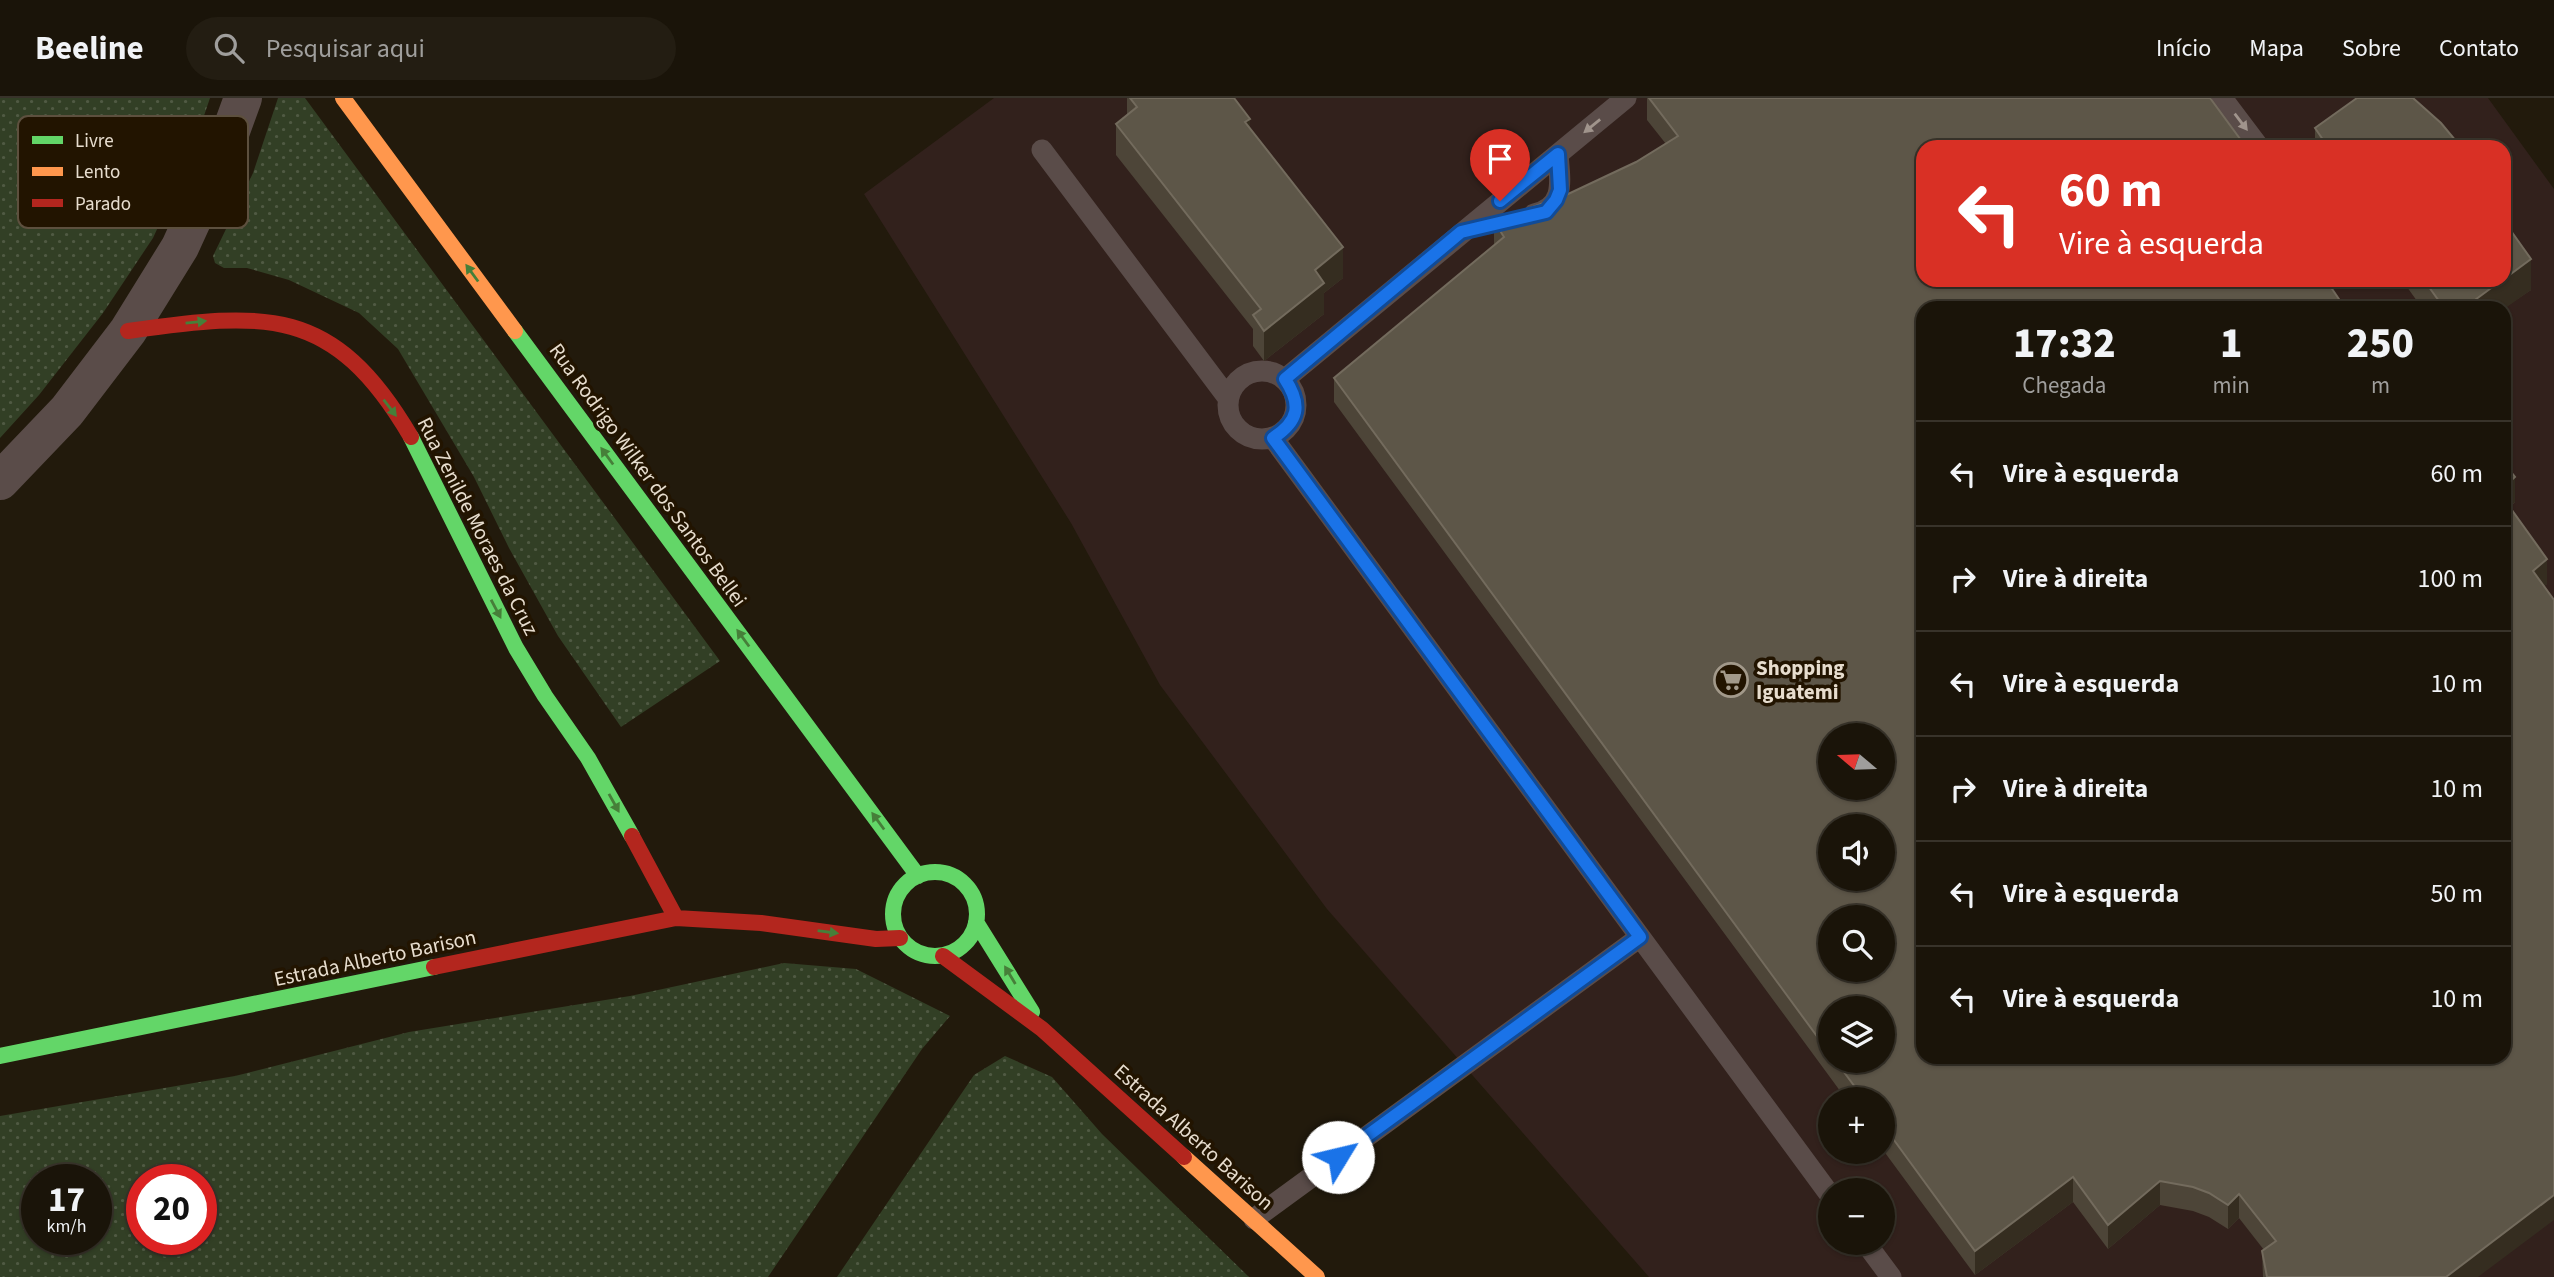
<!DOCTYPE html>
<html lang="pt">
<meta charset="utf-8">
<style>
:root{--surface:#1a1409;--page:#231d12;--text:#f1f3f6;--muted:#9f9e9c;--line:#38332a}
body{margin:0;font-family:"Source Sans 3",sans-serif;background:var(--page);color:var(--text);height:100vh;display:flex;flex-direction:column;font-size:26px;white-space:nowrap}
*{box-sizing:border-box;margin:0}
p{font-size:23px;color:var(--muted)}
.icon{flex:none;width:38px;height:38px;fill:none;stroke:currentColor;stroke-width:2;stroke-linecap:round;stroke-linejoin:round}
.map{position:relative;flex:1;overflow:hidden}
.side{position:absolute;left:1916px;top:203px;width:595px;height:763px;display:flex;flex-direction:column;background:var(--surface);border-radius:21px;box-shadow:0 2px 5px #0004,0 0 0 2px var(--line)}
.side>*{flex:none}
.guide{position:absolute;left:1916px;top:42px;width:595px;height:147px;border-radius:21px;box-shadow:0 2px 5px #0004,0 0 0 2px var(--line);background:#d93025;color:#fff;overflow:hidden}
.needle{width:46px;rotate:289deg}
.controls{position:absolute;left:1818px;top:625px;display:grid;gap:14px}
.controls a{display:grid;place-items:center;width:77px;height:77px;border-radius:50%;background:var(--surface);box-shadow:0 2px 5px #0004,0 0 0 2px var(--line);font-size:35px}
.speed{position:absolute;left:21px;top:1066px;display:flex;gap:14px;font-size:35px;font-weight:700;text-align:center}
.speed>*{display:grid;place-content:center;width:91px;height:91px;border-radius:50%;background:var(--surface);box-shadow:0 2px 5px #0004,0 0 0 2px var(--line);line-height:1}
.speed small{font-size:18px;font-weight:400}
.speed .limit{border:10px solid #d22;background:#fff;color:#111}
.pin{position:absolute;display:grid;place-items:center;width:60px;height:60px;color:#fff;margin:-72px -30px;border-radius:50% 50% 50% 0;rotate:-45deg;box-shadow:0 0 7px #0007}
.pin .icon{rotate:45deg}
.me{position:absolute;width:77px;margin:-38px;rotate:54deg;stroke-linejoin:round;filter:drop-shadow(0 0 5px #0008)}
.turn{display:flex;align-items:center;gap:24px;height:147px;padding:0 28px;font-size:32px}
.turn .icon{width:91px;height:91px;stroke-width:2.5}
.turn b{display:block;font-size:49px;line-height:60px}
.eta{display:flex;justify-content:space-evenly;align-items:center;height:119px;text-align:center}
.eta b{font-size:42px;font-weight:800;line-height:49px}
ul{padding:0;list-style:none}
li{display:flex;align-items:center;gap:21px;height:105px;padding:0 28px;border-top:2px solid var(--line)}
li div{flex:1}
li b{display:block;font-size:26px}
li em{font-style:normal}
header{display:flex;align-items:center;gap:42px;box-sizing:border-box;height:98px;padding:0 35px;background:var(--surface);border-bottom:2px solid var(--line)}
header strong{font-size:33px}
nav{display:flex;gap:38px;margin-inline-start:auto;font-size:24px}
.search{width:490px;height:63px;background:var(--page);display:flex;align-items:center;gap:18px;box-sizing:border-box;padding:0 24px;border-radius:38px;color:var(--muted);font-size:26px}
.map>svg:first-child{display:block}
</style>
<header>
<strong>Beeline</strong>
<div class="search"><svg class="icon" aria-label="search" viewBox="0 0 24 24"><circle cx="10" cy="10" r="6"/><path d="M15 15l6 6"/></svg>Pesquisar aqui</div>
<nav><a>Início</a><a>Mapa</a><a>Sobre</a><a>Contato</a></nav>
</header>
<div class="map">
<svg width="2554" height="1179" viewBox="0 0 2554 1179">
<defs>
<pattern id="grass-dots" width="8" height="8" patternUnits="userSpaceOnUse" patternTransform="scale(1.75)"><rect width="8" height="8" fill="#323f25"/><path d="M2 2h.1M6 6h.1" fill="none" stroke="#505a43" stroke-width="1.8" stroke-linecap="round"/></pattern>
</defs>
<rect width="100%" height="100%" fill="#221a0c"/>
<!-- commercial -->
<path fill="#32211c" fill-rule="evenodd" d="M 994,0 L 2488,0 L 2554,91 L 2554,1179 L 1649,1179 L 1327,811 L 1160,587 L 1071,425 L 864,96 ZM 1923,49 L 2504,49 L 2504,182 L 1923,182 ZM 1923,210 L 2504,210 L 2504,959 L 1923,959 ZM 1830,637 L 1883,637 L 1883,690 L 1830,690 ZM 1830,728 L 1883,728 L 1883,780 L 1830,780 ZM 1830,819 L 1883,819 L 1883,872 L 1830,872 ZM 1830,910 L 1883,910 L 1883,962 L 1830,962 ZM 1830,1001 L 1883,1001 L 1883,1054 L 1830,1054 ZM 1830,1092 L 1883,1092 L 1883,1144 L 1830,1144 Z"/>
<!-- grass -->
<path fill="url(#grass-dots)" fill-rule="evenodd" d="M 0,0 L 210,0 L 190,59 L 153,140 L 103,215 L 39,297 L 0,340 Z
M 278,0 L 305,0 L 720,563 L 621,629 L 558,538 L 509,450 L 474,379 L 398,251 L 359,215 L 289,182 L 247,170 L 224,170 L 215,165 L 213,158 L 253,75 Z
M 784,865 L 856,871 L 950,918 L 922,951 L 768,1179 L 0,1179 L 0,1018 L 235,978 L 409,934 L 630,898 ZM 37,1082 L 96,1082 L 96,1141 L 37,1141 ZM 142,1082 L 201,1082 L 201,1141 L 142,1141 Z
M 1005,958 L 1052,979 L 1102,1036 L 1249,1179 L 837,1179 L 974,977 Z"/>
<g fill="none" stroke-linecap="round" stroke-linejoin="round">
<!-- lane -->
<path stroke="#5a4c49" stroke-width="21" d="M 2222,0 L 2259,49
M 1042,52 L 1228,300
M 1534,116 C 1566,109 1560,82 1558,56
M1228 307a34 34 0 1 1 68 0a34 34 0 1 1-68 0Z
M 1285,281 L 1626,0
M 1273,340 L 1830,1097
M 1254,1121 L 1640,839
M 1865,1144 L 1891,1179"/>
<!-- street -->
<path stroke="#5a4c49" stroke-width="38" d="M 0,383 L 67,313 L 128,233 L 180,149 L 223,55 L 243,0"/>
<!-- fast -->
<path stroke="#63d668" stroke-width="16" d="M 515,233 L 918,778
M 411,339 L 516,550 L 545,598 L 588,660 L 632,738
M893 816a42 42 0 1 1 84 0a42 42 0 1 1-84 0Z
M 976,824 L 1032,914
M 0,958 L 434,869"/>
<!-- slow -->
<path stroke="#ff974d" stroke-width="16" d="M 343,0 L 515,233
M 1184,1059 L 1317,1179"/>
<!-- jam -->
<path stroke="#b3261e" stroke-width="16" d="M 128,233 C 265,214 333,206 411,339
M 632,738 L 676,820
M 943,858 L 1042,931 L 1184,1059
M 434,869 L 676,820 L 761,825 L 876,841 L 900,840"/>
</g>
<!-- wall -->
<path fill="#4d4538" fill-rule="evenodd" d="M 1127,0 L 1234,0 L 1250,31 L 1343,180 L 1324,195 L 1324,216 L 1264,263 L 1253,248 L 1253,231 L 1116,57 L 1116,26 L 1127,17 Z
M 1647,0 L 2210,0 L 1923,210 L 2504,365 L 2515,404 L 2510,409 L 2547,486 L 2544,488 L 2478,1179 L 2263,1179 L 2262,1153 L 2264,1152 L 2239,1120 L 2228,1131 L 2209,1119 L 2193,1113 L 2160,1107 L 2108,1151 L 2073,1104 L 1975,1177 L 1883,1052 L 1883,1001 L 1846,1001 L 1334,304 L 1334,280 L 1494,148 L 1494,123 L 1566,97 L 1636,64 L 1666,46 L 1647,22 ZM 1830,910 L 1883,962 L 1830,962 Z
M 2315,30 L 2461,49 L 2315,49 Z
M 2402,182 L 2504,182 L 2531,192 L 2504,210 L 2422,210 Z"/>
<!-- shaded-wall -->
<path fill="#352d20" d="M 1250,21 L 1250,51 L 1245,24 Z
M 1343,149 L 1343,180 L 1324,195 L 1324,216 L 1264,263 L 1264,233 L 1315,172 Z
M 2531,161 L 2531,192 L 2504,211 L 2504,210 L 2464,210 L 2502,182 L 2504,182 L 2504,181 Z
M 2515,379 L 2515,404 L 2504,414 L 2504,389 Z
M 2547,461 L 2547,486 L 2533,497 L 2533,473 Z
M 2073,1079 L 2073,1104 L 1975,1177 L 1975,1153 Z
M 2160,1083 L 2160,1107 L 2108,1151 L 2108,1127 Z
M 2239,1096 L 2239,1120 L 2228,1131 L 2228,1107 Z
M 2554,1097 L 2554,1122 L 2478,1179 L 2446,1179 Z"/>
<!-- building -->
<path fill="#5d5648" stroke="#736b5d" stroke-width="2" fill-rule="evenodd" d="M 1130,0 L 1234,0 L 1250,21 L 1245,24 L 1343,149 L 1315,172 L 1324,185 L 1264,233 L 1253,217 L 1261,211 L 1116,26 L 1137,9 Z
M 1649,0 L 2210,0 L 2246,49 L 1923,49 L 1923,182 L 2326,182 L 2345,210 L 1923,210 L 1923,959 L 2504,959 L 2504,401 L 2547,461 L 2533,473 L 2554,502 L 2554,1097 L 2446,1179 L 2267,1179 L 2262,1153 L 2276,1143 L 2239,1096 L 2228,1107 L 2209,1095 L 2193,1089 L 2160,1083 L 2108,1127 L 2073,1079 L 1975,1153 L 1883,1027 L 1883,1001 L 1864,1001 L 1835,962 L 1883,962 L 1883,910 L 1830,910 L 1830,956 L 1334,280 L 1504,139 L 1494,123 L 1566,97 L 1636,64 L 1678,38 ZM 1830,637 L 1883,637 L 1883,690 L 1830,690 ZM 1830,728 L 1883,728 L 1883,780 L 1830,780 ZM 1830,819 L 1883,819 L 1883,872 L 1830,872 Z
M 2357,0 L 2413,0 L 2441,25 L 2461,49 L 2328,49 L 2315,30 Z
M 2504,123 L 2531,161 L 2504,181 Z
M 2424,182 L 2502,182 L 2464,210 L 2444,210 Z
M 2504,365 L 2515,379 L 2504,389 Z"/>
<!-- one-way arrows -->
<defs><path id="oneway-solid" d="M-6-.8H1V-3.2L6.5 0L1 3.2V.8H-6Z" transform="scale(1.75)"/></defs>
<g fill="#a0948c">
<use href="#oneway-solid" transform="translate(2241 24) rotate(53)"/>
<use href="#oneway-solid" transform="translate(1592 28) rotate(141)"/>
</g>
<g fill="#467f39">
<use href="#oneway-solid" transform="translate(472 175) rotate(-126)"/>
<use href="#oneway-solid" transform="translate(196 224) rotate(-6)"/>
<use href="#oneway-solid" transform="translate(390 310) rotate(52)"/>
<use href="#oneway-solid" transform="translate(607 358) rotate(-126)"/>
<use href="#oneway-solid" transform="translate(496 511) rotate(62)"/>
<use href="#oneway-solid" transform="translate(743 540) rotate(-126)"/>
<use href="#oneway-solid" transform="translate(614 705) rotate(61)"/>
<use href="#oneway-solid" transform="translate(878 723) rotate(-126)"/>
<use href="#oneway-solid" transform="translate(828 834) rotate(8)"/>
<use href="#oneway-solid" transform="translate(1010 877) rotate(-121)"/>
</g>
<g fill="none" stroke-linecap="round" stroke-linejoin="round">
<!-- route casing -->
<g stroke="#114b97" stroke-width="18">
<path id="route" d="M 1338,1059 L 1640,839 L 1273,340 C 1299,323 1302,307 1285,281 L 1461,134 L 1546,114 L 1556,102 L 1560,92 L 1558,56 L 1500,103"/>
</g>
<!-- route -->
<use href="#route" stroke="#1a73e8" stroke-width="12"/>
</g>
<!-- icons -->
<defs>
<g id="supermarket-ring" transform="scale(1.75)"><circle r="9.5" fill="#221400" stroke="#a2998a" stroke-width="1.5"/><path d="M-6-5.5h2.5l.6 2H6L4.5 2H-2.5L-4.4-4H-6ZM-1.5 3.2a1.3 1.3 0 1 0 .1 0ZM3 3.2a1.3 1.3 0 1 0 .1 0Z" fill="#a2998a"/></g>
</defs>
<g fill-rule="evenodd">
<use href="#supermarket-ring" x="1731" y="582"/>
</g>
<g text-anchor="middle" stroke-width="7" stroke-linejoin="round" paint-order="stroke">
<!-- street labels -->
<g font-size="21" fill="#e7ddce" stroke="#221400">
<text transform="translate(648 377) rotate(54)" y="7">Rua Rodrigo Wilker dos Santos Bellei</text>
<text transform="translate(478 428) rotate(63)" y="7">Rua Zenilde Moraes da Cruz</text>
<text transform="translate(375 860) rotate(-12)" y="7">Estrada Alberto Barison</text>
<text transform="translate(1194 1039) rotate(42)" y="7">Estrada Alberto Barison</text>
</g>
<!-- poi labels -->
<g font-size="21" font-weight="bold" fill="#e7ddce" stroke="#221400" text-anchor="start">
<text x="1756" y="577">Shopping<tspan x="1756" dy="24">Iguatemi</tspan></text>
</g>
</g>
<!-- legend -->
<rect x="18" y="18" width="230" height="112" rx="10" fill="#221400" stroke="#5d503e" stroke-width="2"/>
<rect x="32" y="38" width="31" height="8" fill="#63d668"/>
<rect x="32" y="69" width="31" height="9" fill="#ff974d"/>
<rect x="32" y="101" width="31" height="8" fill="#b3261e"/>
<g font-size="19" fill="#e7ddce">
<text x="75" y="49">Livre</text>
<text x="75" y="80">Lento</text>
<text x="75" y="112">Parado</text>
</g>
</svg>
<div class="controls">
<a><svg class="needle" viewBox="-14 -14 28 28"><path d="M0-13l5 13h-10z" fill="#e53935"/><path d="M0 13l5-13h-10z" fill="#9f9e9c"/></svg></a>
<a><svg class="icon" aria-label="sound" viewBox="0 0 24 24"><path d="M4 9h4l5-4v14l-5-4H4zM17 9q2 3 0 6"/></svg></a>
<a><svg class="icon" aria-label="search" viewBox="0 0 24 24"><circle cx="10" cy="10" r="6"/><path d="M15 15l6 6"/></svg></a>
<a><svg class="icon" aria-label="layers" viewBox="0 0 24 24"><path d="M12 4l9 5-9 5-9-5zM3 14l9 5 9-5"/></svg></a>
<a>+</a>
<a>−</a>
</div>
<div class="speed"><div>17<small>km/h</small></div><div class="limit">20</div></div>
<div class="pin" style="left:1500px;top:103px;background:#d93025"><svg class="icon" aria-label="arrive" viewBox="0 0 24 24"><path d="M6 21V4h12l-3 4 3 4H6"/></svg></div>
<svg class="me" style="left:1338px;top:1059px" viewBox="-20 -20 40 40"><circle r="19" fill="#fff"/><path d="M0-13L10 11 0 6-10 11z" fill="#1a73e8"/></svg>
<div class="guide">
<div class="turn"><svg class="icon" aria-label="left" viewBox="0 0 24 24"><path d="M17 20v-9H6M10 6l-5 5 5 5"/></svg><div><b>60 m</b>Vire à esquerda</div></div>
</div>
<section class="side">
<div class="eta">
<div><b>17:32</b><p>Chegada</p></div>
<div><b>1</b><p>min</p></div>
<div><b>250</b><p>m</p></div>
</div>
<ul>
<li><svg class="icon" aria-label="left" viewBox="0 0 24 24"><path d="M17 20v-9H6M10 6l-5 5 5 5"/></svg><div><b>Vire à esquerda</b></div><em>60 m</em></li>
<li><svg class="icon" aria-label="right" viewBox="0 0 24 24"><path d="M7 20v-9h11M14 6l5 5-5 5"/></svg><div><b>Vire à direita</b></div><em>100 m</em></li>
<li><svg class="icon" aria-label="left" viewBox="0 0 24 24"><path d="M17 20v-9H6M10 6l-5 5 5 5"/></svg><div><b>Vire à esquerda</b></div><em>10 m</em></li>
<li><svg class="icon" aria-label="right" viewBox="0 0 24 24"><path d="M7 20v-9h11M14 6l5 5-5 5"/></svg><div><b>Vire à direita</b></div><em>10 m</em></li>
<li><svg class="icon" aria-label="left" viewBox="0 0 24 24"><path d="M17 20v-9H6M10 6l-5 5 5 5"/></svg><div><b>Vire à esquerda</b></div><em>50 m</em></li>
<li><svg class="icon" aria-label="left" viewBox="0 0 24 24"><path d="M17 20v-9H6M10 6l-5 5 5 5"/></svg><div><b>Vire à esquerda</b></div><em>10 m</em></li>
</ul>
</section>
</div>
